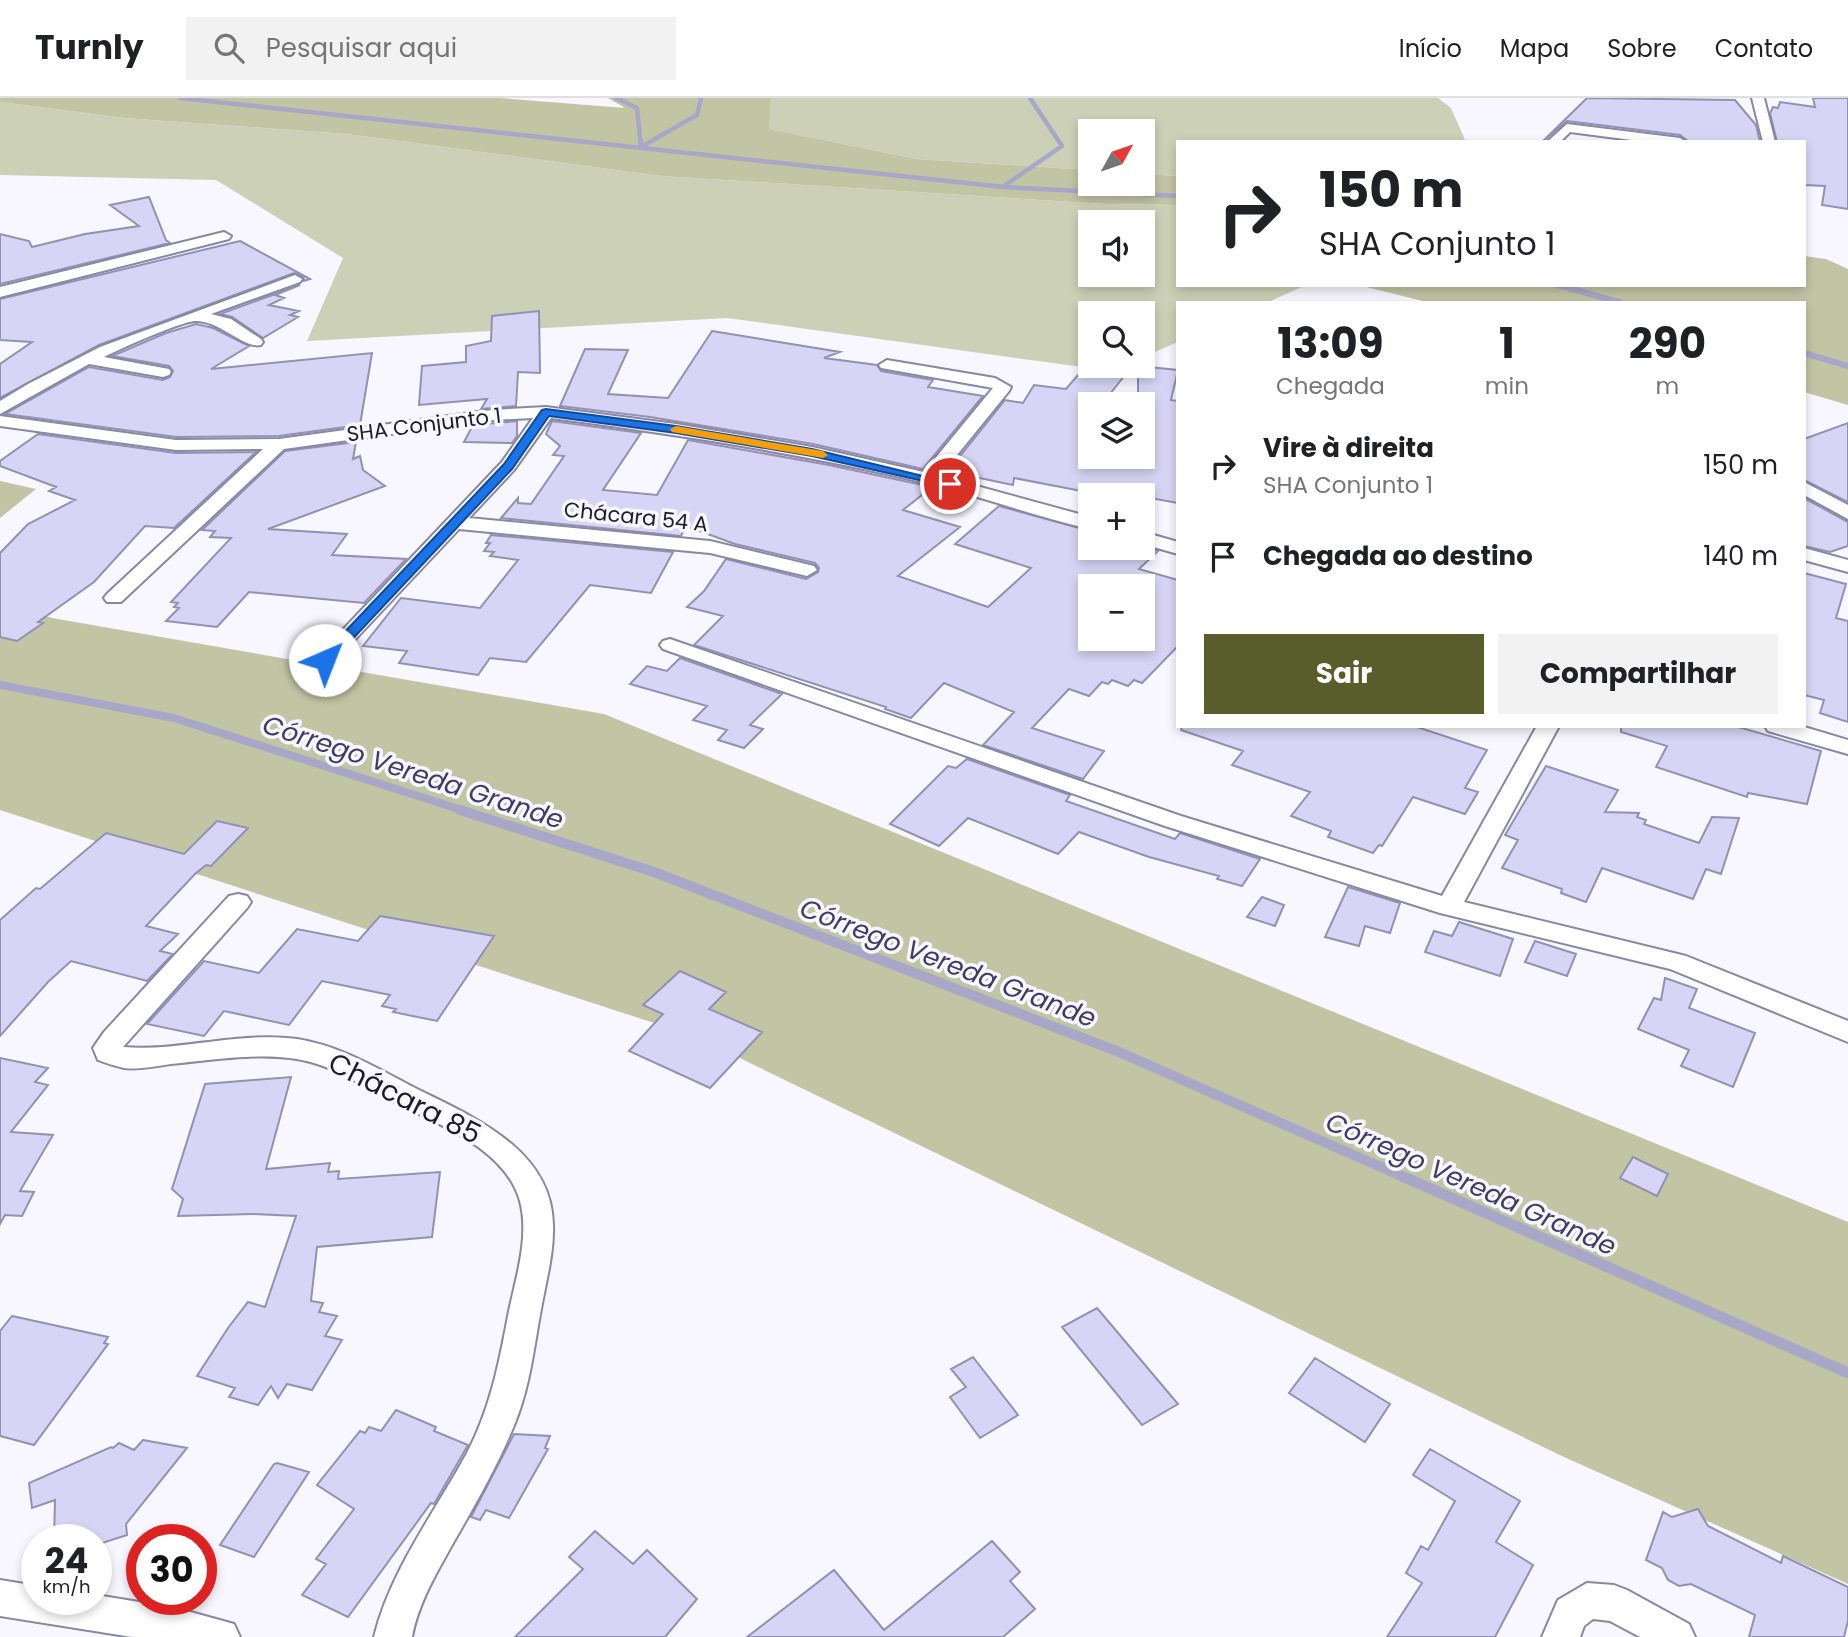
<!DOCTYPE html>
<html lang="pt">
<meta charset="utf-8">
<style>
:root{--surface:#fff;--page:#f2f2f2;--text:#202124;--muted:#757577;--line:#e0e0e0;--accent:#595d2b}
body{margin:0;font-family:Poppins,sans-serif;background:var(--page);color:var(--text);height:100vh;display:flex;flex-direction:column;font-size:26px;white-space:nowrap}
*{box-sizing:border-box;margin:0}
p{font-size:23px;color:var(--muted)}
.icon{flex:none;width:38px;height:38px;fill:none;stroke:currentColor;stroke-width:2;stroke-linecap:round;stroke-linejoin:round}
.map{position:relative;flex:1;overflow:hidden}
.sheet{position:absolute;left:1176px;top:203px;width:630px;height:427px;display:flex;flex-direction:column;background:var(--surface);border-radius:0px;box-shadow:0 4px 10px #0003}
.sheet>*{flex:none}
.top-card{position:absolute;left:1176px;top:42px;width:630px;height:147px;border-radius:0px;box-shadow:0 4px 10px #0003;background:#fff;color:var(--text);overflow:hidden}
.needle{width:46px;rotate:50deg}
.buttons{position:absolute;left:1078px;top:21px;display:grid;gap:14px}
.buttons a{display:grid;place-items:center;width:77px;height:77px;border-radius:0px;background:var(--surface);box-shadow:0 4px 10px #0003;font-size:35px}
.speed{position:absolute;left:21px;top:1426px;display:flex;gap:14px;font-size:35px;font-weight:700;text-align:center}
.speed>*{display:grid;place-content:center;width:91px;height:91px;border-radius:50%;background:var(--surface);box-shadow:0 4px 10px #0003;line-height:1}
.speed small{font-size:18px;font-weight:400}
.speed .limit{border:10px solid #d22;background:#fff;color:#111}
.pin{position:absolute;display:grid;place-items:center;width:60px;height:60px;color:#fff;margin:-30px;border:4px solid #fff;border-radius:50%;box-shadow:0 2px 7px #0007}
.me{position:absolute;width:77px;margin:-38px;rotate:44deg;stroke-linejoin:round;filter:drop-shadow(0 0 5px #0008)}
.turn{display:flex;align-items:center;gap:24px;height:147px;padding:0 28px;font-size:32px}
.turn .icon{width:91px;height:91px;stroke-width:2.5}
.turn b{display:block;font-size:49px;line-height:60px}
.eta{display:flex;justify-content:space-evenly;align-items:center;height:119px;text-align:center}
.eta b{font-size:42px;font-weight:700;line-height:49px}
.primary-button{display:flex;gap:14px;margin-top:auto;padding:14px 28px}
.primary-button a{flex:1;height:80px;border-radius:0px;background:var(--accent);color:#fff;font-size:28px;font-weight:700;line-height:80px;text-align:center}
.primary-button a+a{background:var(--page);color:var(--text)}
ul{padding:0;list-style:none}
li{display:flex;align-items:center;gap:21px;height:91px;padding:0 28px}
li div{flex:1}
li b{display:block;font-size:26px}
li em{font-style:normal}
header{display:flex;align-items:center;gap:42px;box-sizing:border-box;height:98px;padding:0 35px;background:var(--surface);border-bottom:2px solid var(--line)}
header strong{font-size:33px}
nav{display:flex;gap:38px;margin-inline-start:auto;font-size:24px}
.search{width:490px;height:63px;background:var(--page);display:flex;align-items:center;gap:18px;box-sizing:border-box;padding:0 24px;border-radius:0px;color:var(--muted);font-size:26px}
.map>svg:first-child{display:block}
</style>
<header>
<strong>Turnly</strong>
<div class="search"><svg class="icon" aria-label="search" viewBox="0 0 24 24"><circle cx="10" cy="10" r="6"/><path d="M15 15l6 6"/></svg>Pesquisar aqui</div>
<nav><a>Início</a><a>Mapa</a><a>Sobre</a><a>Contato</a></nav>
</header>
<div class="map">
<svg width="1848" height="1539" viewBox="0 0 1848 1539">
<rect width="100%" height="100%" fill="#f8f7ff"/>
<!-- green -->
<path fill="#ccd0b6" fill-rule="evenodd" d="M 771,0 L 1438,0 L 1451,10 L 1466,44 L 1178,44 L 1178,78 L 1143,76 L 1143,33 L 1090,33 L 1090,72 L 917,61 L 768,31 Z
M 0,4 L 124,20 L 347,36 L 661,78 L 1105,106 L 1178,107 L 1178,187 L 1306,187 L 1266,205 L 1178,205 L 1178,244 L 1143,259 L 1143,215 L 1090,215 L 1090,268 L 1124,268 L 1111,273 L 727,220 L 307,243 L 343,160 L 216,82 L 0,77 ZM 1090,124 L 1143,124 L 1143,177 L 1090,177 Z"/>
<!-- forest -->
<path fill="#c1c5a4" d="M 0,0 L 500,0 L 625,10 L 608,0 L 771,0 L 769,31 L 917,61 L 1090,72 L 1090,86 L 1143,86 L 1143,76 L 1178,78 L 1178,107 L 1105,106 L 661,78 L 347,36 L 124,20 L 0,4 Z
M 1804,158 L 1826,161 L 1848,171 L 1848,307 L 1804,294 L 1804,205 L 1431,205 L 1358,187 L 1804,187 Z
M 0,383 L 36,391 L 0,420 Z
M 0,502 L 52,520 L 604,616 L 1848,1124 L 1848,1486 L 1564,1359 L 694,938 L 0,712 Z"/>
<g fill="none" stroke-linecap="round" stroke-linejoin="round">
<!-- stream-far4 -->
<path stroke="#a9a7c7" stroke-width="4.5" d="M 180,0 L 1003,89 L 1178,98
M 616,0 L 637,10 L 641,49 L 697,17 L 701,0
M 1004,88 L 1062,48 L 1030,0"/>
<!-- stream-far3 -->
<path stroke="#a9a7c7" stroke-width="6" d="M 1558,187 L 1622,205
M 1804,255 L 1848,268"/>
<!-- stream-far2 -->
<path stroke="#a9a7c7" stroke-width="8" d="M 0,587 L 174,620 L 465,713"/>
<!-- stream-far1 -->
<path stroke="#a9a7c7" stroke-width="10" d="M 460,712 L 654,774 L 1119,954 L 1406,1080"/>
<!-- stream -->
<path stroke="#a9a7c7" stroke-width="11" d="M 1402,1078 L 1848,1275"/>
</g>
<!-- building -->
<path fill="#d7d4f5" stroke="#9390b1" stroke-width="2" fill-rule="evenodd" d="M 1587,0 L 1735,2 L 1756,27 L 1760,44 L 1689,44 L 1680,37 L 1567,23 L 1542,44 Z
M 1813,0 L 1848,0 L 1848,111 L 1822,107 L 1825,88 L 1804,87 L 1804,44 L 1777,44 L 1770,15 L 1773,9 L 1778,10 L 1780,4 L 1815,9 Z
M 149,99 L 166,142 L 170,145 L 0,186 L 0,136 L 29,143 L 32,149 L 85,136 L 139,128 L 110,107 Z
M 240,143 L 310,181 L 304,183 L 303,179 L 294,175 L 99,247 L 0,300 L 0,266 L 32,244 L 0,242 L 0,201 Z
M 300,187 L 275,197 L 284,200 L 269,207 L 299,213 L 290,217 L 298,219 L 263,240 L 232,219 L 220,216 Z
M 539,213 L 540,275 L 518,274 L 516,308 L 481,311 L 487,301 L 419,307 L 422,268 L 466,264 L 466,248 L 491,243 L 492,218 Z
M 196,226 L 213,230 L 249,248 L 211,271 L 372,255 L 360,327 L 279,338 L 176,339 L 5,316 L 89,269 L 163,282 L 170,279 L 173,273 L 169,268 L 112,258 L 166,235 Z
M 712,233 L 840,254 L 824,260 L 877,267 L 881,273 L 933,282 L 928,289 L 983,298 L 923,371 L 813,346 L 650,319 L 560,308 L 585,251 L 628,252 L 608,296 L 668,300 Z
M 1138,268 L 1178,272 L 1171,302 L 1178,303 L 1178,405 L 1107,392 L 1102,397 L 1014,380 L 1013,387 L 951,374 L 945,377 L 1005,302 L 1023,305 L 1034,287 L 1066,291 L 1083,271 L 1125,277 L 1102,306 L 1090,306 L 1090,359 L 1143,359 L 1143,300 L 1138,299 Z
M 517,323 L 517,338 L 512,345 L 464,344 L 473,327 Z
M 552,323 L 641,335 L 603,392 L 657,397 L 688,342 L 829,367 L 932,389 L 903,412 L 960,429 L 898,478 L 988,509 L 1031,470 L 955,446 L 999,408 L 1090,433 L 1090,450 L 1147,450 L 1158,453 L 1139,471 L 1178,482 L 1178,548 L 1142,585 L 1134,582 L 1128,588 L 1112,582 L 1108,586 L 1102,584 L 1089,598 L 1069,591 L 1032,630 L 1104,653 L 1083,681 L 983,647 L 1014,614 L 944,585 L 911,620 L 885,611 L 886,609 L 694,547 L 723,518 L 687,509 L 704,493 L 726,461 L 806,481 L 818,474 L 819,470 L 815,465 L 735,446 L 686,428 L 681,438 L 501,420 L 518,400 L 518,405 L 531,406 L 564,358 L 553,357 L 560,348 L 546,336 ZM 1090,488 L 1143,488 L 1143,541 L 1090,541 Z
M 1848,325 L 1848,404 L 1804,382 L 1804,341 Z
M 38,336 L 176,355 L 256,354 L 174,430 L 145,428 L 94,484 L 38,524 L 43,525 L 17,543 L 0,539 L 0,455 L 28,426 L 75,402 L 49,393 L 56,389 L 0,368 L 0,363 Z
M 356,344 L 353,361 L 360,358 L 363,372 L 385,388 L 268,431 L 347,436 L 332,457 L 406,461 L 364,505 L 249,494 L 217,529 L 166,523 L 179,510 L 174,509 L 178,505 L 171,504 L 231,440 L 210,439 L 215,433 L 202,432 L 285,353 Z
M 1804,400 L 1848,424 L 1848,448 L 1830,454 L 1804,448 Z
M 491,437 L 673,454 L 651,495 L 590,487 L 526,564 L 490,560 L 478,577 L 399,565 L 407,553 L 363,548 L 401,500 L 480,510 L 518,462 L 490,458 L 494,454 L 484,453 L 490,445 L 486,445 Z
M 1804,475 L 1846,486 L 1836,520 L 1848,523 L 1848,624 L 1820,615 L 1824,602 L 1804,597 Z
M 680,560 L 782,596 L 750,627 L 763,631 L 744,650 L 718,642 L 727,632 L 693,622 L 707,608 L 630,586 L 647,568 L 667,573 Z
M 1182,628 L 1414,628 L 1487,652 L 1465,690 L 1478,694 L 1465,716 L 1413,699 L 1382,748 L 1379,747 L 1373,755 L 1328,739 L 1331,733 L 1291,718 L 1310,694 L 1232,667 L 1243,653 L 1181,632 Z
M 1621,628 L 1735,628 L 1821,653 L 1807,706 L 1748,695 L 1747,699 L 1656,669 L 1667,648 L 1621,634 Z
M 967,661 L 1070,697 L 1066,703 L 1175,741 L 1180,735 L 1260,761 L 1242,788 L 1217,781 L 1219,778 L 1149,759 L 1079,734 L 1058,756 L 968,720 L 939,748 L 890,726 L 948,668 L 956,670 Z
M 1546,668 L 1618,692 L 1605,714 L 1639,715 L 1637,719 L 1646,722 L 1644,726 L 1699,745 L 1712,719 L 1739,720 L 1721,776 L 1706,771 L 1693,801 L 1602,770 L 1586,804 L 1561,795 L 1562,791 L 1502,770 L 1518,742 L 1505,737 Z
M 217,723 L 248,730 L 211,768 L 206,767 L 195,776 L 146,828 L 178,836 L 160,853 L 173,856 L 147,883 L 71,863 L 48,884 L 0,938 L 0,822 L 36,790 L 40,791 L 106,735 L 184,756 Z
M 1348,789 L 1400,805 L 1390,835 L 1365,828 L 1359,848 L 1325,839 Z
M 1262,799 L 1284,807 L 1275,828 L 1247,819 Z
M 380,818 L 494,838 L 437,923 L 393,914 L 396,911 L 382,908 L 390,897 L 322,883 L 289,927 L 224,913 L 204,938 L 147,926 L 204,863 L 259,875 L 297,831 L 358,843 Z
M 1459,824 L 1513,841 L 1500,878 L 1425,854 L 1434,833 L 1452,838 Z
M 1535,843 L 1576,856 L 1567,878 L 1525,864 Z
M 680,873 L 726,894 L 709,911 L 762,934 L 710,990 L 629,953 L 663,916 L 643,907 Z
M 1665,880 L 1697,891 L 1689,910 L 1755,935 L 1733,989 L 1681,968 L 1689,952 L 1638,931 L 1654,900 L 1661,902 Z
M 0,960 L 48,970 L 35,984 L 48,987 L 11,1034 L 53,1037 L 20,1093 L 34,1094 L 22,1118 L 5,1117 L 0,1126 Z
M 291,979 L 266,1071 L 330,1065 L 328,1074 L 339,1073 L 338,1081 L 440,1074 L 432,1139 L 317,1149 L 311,1203 L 323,1205 L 319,1214 L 337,1218 L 325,1238 L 342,1242 L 312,1292 L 287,1286 L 278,1300 L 271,1288 L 258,1307 L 229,1299 L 235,1290 L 197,1278 L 228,1230 L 248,1204 L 265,1209 L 296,1118 L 254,1116 L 178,1118 L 183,1101 L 172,1091 L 205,986 Z
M 1633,1059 L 1668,1076 L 1657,1098 L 1620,1080 Z
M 1097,1210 L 1178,1306 L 1142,1327 L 1062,1229 Z
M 12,1218 L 108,1239 L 104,1245 L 108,1246 L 34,1347 L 0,1338 L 0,1233 Z
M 973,1259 L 1018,1317 L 980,1340 L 950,1299 L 966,1289 L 951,1271 Z
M 1315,1260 L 1390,1306 L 1365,1344 L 1289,1295 Z
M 396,1312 L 436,1329 L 434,1333 L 468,1347 L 434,1406 L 431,1405 L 348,1519 L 302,1497 L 326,1466 L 316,1461 L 354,1411 L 317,1387 L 360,1333 L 365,1335 L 369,1329 L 381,1333 Z
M 514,1336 L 550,1338 L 545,1350 L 548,1351 L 509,1420 L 486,1412 L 480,1422 L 471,1419 Z
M 143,1342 L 187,1350 L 126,1426 L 127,1437 L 96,1447 L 96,1442 L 54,1442 L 55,1402 L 32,1410 L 29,1385 L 111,1349 L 113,1350 L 119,1345 L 134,1352 Z
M 1430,1351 L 1520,1403 L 1496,1444 L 1533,1467 L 1495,1539 L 1387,1539 L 1422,1485 L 1406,1475 L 1421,1448 L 1428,1452 L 1455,1403 L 1413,1377 Z
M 277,1365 L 309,1374 L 254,1459 L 220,1447 L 274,1366 Z
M 1698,1411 L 1708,1428 L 1781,1465 L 1783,1458 L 1848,1489 L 1848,1523 L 1844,1539 L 1749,1539 L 1755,1517 L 1691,1486 L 1679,1488 L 1668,1482 L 1662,1470 L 1646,1462 L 1663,1414 L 1672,1419 Z
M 595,1433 L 633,1466 L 647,1452 L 697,1501 L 665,1539 L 515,1539 L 583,1471 L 569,1459 Z
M 992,1443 L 1020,1474 L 1010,1483 L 1035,1511 L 1003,1539 L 747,1539 L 834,1472 L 884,1532 Z"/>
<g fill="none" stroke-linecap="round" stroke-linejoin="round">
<!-- street casing -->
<g stroke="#8986a6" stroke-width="4">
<path id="street" d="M 1752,0 L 1764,0 L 1775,44 L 1763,44 Z
M 1567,26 L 1680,40 L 1686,44 L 1647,44 L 1570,34 L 1560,44 L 1547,44 Z
M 224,134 L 231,138 L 229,141 L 0,199 L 0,189 Z
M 295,177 L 302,181 L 300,184 L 211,216 L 231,221 L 261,241 L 263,244 L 261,247 C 244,251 220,223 196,223 C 182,223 120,251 104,259 L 169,271 L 171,274 L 169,277 L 163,279 L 89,266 L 0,316 L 0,303 L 28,286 L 100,249 Z
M 887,262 L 995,280 L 1011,289 L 1009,293 L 940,378 L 1090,419 L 1090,431 C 1033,418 978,397 922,384 C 799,355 675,336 551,320 L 514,372 L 469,420 L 710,443 L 814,468 L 817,472 L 807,478 L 710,455 L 459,431 L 332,566 L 318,566 L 314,562 L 318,558 L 502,364 L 533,320 L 492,322 L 284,351 L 121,504 L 107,504 L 104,500 L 107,496 L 263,351 L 176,352 L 0,328 L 0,318 L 176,342 L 279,341 L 492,312 L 546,309 L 676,326 L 812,349 L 924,374 L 993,290 L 881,270 L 879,267 Z
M 1804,384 L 1848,407 L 1848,421 L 1804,397 Z
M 1143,434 L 1178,444 L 1178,456 L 1143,446 Z
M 1804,450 L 1848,462 L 1848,474 L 1804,462 Z
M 670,541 L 1181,718 L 1442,798 L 1537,628 L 1559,628 L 1464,804 L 1686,858 L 1848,923 L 1848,944 L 1670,871 L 1440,815 L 1165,728 L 663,551 L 660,547 L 663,543 Z
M 1765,628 L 1801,628 L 1848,642 L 1848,656 L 1768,633 Z
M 238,796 L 247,798 L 251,804 L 247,810 L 123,949 C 178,954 239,933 297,941 C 342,948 380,972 419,992 C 476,1020 552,1053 553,1127 C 554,1155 546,1183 541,1211 C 534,1249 530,1288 515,1325 C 498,1367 475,1407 452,1447 C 436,1476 418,1506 412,1539 L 374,1539 C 390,1473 435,1414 467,1355 C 490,1311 499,1266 508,1218 C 515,1182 530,1140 520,1103 C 505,1049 435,1025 390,1002 C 365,989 341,973 314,965 C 270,952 216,962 171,966 C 156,968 138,972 124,970 C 115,968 106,965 98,962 L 93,950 L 104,934 L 229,798 Z
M 0,1482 L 37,1488 L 37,1502 L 96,1502 L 96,1497 L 176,1510 L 234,1526 L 240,1539 L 132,1539 L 0,1518 Z
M 1587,1485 L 1614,1487 L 1627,1492 L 1689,1526 L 1695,1539 L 1640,1539 L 1610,1523 L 1593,1521 L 1584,1528 L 1580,1539 L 1542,1539 L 1558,1502 Z"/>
</g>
<!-- street -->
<use href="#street" fill="#fff" fill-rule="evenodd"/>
</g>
<!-- route -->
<path fill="#1a73e8" stroke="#114b97" stroke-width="2" d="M 546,311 L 676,328 L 812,351 L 956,386 L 950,389 L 812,358 L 676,335 L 549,318 L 512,371 L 330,565 L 320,565 L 320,560 L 504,366 L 542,312 Z"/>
<!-- slow -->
<path fill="#f59e0b" d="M 676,328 L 823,353 L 828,357 L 823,360 L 672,334 L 670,331 Z"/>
<g text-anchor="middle" stroke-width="7" stroke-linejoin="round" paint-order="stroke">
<!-- far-street labels -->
<g font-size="21" fill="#1c1b27" stroke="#f8f7ff">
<text transform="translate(424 327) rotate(-7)" y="7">SHA Conjunto 1</text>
<text transform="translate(636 419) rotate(6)" y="7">Chácara 54 A</text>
</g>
<!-- water labels -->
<g font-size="26" font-style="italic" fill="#413a67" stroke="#f8f7ff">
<text transform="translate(413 674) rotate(18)" y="9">Córrego Vereda Grande</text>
<text transform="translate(948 865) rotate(21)" y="9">Córrego Vereda Grande</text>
<text transform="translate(1471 1086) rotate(24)" y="9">Córrego Vereda Grande</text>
</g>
<!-- near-street labels -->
<g font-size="28" fill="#1c1b27" stroke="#f8f7ff">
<text transform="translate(405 1000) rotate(27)" y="10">Chácara 85</text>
</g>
</g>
</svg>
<div class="buttons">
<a><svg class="needle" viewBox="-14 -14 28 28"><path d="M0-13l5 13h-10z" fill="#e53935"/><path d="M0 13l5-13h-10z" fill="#757577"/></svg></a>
<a><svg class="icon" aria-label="sound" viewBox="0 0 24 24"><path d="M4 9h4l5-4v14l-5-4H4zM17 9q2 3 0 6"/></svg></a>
<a><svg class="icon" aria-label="search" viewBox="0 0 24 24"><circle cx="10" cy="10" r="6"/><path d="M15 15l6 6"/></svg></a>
<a><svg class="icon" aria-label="layers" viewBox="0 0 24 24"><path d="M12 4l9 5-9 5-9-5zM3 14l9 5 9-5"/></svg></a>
<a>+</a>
<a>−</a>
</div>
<div class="speed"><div>24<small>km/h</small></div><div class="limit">30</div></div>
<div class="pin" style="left:950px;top:386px;background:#d93025"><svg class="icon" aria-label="arrive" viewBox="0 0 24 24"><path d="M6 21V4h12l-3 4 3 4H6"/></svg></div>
<svg class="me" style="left:325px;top:562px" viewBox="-20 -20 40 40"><circle r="19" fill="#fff"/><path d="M0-13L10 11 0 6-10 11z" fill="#1a73e8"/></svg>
<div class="top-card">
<div class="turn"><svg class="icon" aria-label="right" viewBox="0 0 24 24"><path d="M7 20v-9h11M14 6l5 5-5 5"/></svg><div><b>150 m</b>SHA Conjunto 1</div></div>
</div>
<section class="sheet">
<div class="eta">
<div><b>13:09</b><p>Chegada</p></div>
<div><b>1</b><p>min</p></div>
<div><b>290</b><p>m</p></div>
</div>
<ul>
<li><svg class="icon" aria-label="right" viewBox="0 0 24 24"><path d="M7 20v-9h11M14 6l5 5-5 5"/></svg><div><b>Vire à direita</b><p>SHA Conjunto 1</p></div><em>150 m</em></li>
<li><svg class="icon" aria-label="arrive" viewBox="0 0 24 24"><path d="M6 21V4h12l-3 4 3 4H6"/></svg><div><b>Chegada ao destino</b></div><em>140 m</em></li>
</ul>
<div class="primary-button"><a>Sair</a><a>Compartilhar</a></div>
</section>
</div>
